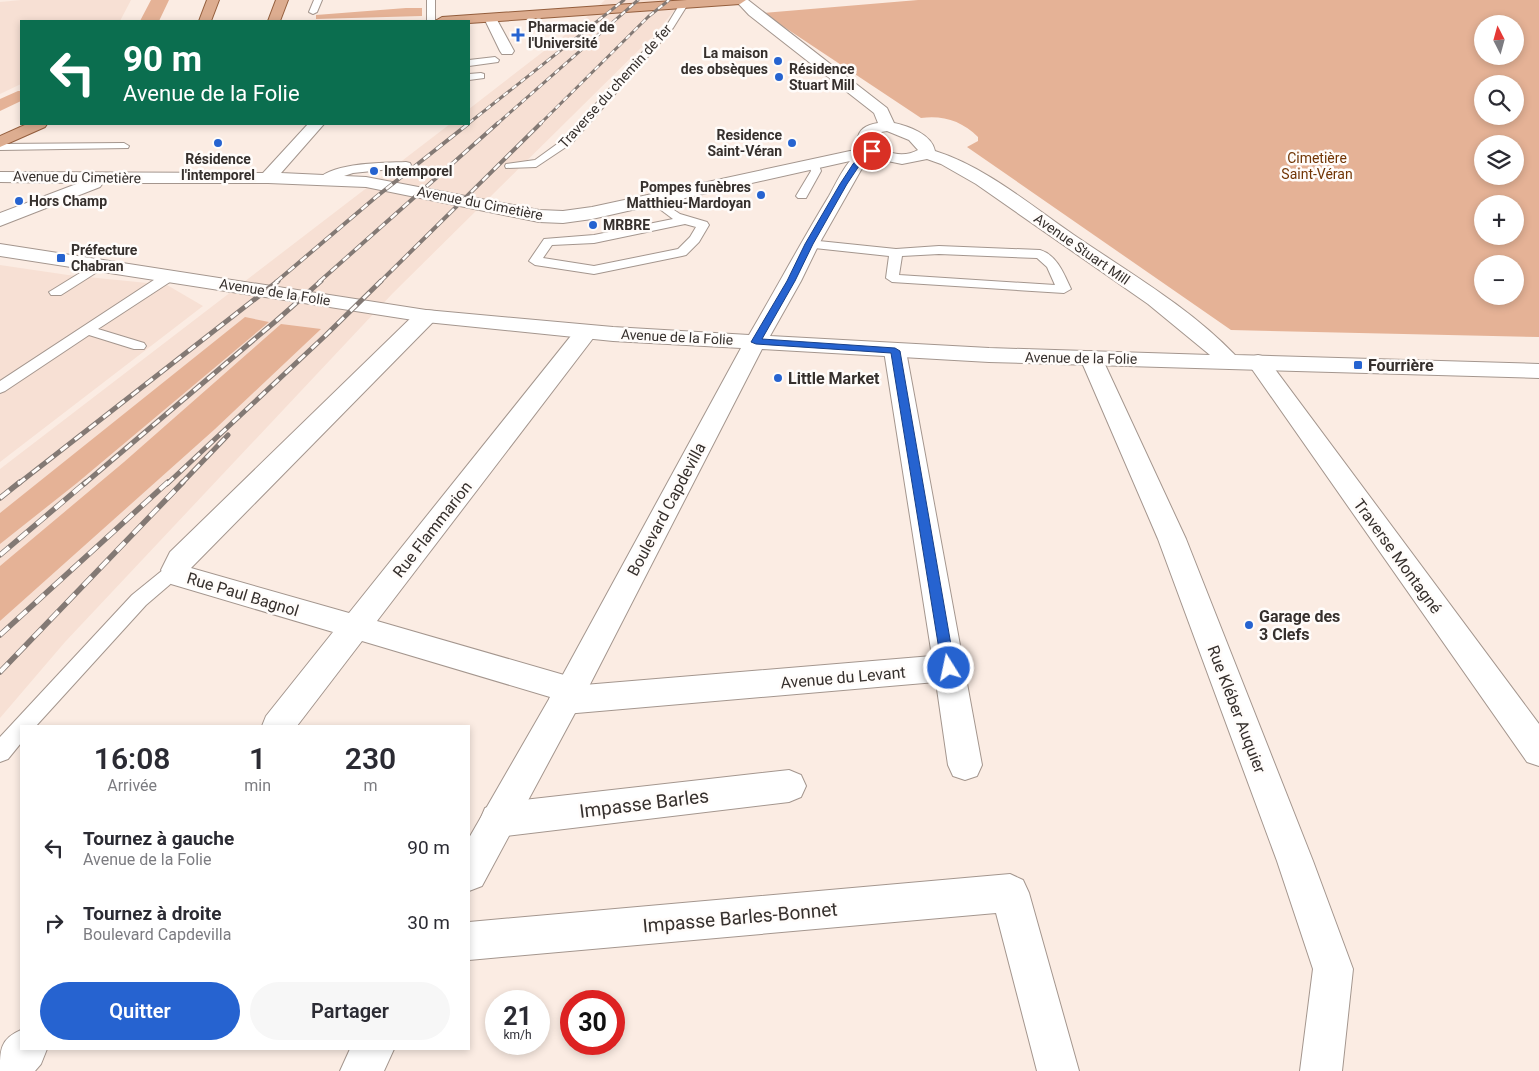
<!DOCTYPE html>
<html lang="fr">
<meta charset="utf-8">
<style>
:root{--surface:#fff;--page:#f7f7f7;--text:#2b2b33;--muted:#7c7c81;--accent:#2663d0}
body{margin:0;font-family:Roboto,sans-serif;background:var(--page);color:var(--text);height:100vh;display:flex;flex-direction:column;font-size:19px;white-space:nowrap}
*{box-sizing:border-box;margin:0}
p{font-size:16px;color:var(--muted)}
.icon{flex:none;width:28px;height:28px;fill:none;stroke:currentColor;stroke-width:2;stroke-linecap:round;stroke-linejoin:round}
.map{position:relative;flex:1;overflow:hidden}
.sheet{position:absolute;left:20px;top:725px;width:450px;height:325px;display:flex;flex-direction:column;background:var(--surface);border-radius:0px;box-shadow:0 2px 8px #0003}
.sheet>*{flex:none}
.guide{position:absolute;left:20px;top:20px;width:450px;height:105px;border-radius:0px;box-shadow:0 2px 8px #0003;background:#0b6e4f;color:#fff;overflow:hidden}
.needle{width:32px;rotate:354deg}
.buttons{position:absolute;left:1474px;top:15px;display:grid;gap:10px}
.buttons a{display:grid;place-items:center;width:50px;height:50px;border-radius:50%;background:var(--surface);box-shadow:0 2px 8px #0003;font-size:25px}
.speed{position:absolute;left:485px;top:990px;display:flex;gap:10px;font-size:25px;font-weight:700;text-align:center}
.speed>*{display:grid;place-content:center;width:65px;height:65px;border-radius:50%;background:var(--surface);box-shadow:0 2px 8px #0003;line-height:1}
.speed small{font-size:12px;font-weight:400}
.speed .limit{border:8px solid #d22;background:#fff;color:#111}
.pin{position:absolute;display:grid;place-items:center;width:42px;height:42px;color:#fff;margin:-21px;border:2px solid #fff;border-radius:50%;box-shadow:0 1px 5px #0007}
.me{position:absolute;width:55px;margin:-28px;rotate:350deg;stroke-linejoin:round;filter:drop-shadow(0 0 4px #0008)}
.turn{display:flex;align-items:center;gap:18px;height:105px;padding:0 20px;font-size:22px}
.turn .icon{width:65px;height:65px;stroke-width:2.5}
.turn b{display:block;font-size:35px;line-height:42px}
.eta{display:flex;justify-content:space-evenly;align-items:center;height:85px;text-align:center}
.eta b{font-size:30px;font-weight:600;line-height:35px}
.cta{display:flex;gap:10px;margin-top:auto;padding:10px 20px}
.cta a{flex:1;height:58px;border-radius:30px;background:var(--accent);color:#fff;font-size:20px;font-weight:600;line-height:58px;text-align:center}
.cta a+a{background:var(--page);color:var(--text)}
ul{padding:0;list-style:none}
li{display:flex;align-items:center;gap:15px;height:75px;padding:0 20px}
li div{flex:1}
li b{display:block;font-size:19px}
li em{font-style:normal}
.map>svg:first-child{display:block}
</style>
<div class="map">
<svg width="1539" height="1071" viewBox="0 0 1539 1071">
<rect width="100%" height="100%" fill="#fbece3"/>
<!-- built -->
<path fill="#f7e0d4" d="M 21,0 L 131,0 L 120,21 L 21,21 L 21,84 L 0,94 L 0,2 Z
M 605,0 L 683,0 L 654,35 L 393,293 L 65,642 L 0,718 L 0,469 L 450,124 L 469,124 L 469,109 L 579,24 Z
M 0,265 L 68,275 L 167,285 L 203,306 L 0,462 Z"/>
<!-- green -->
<path fill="#e5b296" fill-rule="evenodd" d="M 151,0 L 169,0 L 159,21 L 140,21 Z
M 918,0 L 1539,0 L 1539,337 L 1231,330 L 967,147 L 978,141 L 978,137 C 962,121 943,115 921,118 L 763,13 ZM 1482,24 L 1515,24 L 1515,56 L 1482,56 ZM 1482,84 L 1515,84 L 1515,116 L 1482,116 ZM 1482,144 L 1515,144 L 1515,176 L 1482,176 ZM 1482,204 L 1515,204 L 1515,236 L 1482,236 ZM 1482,264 L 1515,264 L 1515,296 L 1482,296 Z
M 406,8 L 422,8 L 422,16 L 316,19 L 316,15 Z
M 18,91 L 21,91 L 21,101 L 0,111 L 0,99 Z
M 245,317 L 269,322 L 77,483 L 0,544 L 0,513 Z
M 281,324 L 321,329 L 215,429 L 0,621 L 0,566 L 124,462 Z"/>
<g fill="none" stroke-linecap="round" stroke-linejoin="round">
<!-- lane casing -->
<g stroke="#a4968e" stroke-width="2">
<path id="lane" d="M 314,0 L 322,0 L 317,12 L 313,14 L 309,12 Z
M 427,0 L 435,0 L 435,21 L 427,21 Z
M 681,2 L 688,4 L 673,28 L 572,143 L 536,167 L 506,168 L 505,166 L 506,164 L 535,160 L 564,139 L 667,25 Z
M 495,57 L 499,60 L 498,62 L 469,66 L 469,60 Z
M 481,73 L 484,74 L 484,78 L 469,80 L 469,74 Z
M 124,143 L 129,146 L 128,148 L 0,150 L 0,144 Z
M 814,161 L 818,162 L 821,171 L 806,198 L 798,198 L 796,196 L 811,171 L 809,164 Z
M 406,162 L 410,163 L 411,165 L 410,167 L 353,173 L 323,183 L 317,180 C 334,162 383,163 406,162 Z
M 653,196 L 680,214 L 707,222 L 709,225 L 699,242 L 686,255 L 682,256 L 594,274 L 535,265 L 529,261 L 544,239 L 594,235 L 673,219 L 649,201 L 647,199 ZM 685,224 L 696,227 L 690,237 L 678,249 L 594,266 L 543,258 L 552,245 L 594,243 Z
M 809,240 L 896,249 L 939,246 L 1040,250 C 1057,255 1064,274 1071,289 L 1064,293 L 892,282 L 886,278 L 889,256 L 805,247 L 803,244 ZM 939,254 L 1037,258 L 1047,267 L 1055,285 L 899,275 L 902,256 Z
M 101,260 L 105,261 L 107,264 L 105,267 L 61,295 L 51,295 L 49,292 Z
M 171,271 L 177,275 L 176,278 L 98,329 L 144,343 L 146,346 L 144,349 L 134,349 L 89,335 L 5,391 L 0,393 L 0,381 L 166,272 Z
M 175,563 L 181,565 L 184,570 L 181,575 L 146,605 L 36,726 L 21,726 L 21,743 L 8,759 L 0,762 L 0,737 L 132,595 L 169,565 Z"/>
</g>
<!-- street casing -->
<g stroke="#a4968e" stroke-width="2">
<path id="street" d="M 490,14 L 496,18 L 514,51 L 512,54 L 502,54 L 500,51 L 484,18 Z
M 308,124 L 324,124 L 281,173 L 366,177 L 539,210 L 563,211 L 592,207 L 850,151 L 870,152 L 872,156 L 870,160 L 850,161 L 592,219 L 563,223 L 539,222 L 366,187 L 268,183 L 103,183 L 100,187 L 0,226 L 0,213 L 79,183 L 0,182 L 0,172 L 263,173 Z
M 426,310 L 434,311 L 437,316 L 434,321 L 191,568 L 349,613 L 578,327 L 586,325 L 594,327 L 597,332 L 594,337 L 377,621 L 571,677 L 582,680 L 584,685 L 932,656 L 884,351 L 887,346 L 895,344 L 903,346 L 906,351 L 982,765 L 977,776 L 965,780 L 953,776 L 948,765 L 936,682 L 565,714 L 554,710 L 549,700 L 550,697 L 362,641 L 297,726 L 262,726 L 266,716 L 333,632 L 171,584 L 161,570 L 170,552 L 418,311 Z
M 1091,351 L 1099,353 L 1102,358 L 1186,539 L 1313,861 L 1353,969 L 1342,1071 L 1300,1071 L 1313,969 L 1277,861 L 1158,539 L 1080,358 L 1083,353 Z
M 1258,355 L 1266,357 L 1539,724 L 1539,766 L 1527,762 L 1247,362 L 1250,357 Z
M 789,770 L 801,775 L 806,786 L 801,797 L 789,802 L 498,837 L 485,832 L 480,820 L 485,808 L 498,803 Z
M 1010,874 L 1023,880 L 1029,893 L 1079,1071 L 1037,1071 L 996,913 L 469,960 L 469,922 Z
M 21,1030 L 21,1049 L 47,1049 L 41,1064 L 35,1071 L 0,1071 C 0,1050 0,1039 21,1030 Z"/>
</g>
<!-- secondary casing -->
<g stroke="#a4968e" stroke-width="2">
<path id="secondary" d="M 735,0 L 748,0 L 887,108 L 894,123 C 908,126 932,134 935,151 C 986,167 1030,205 1074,235 C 1128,272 1189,307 1235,355 L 1539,364 L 1539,378 L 989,362 L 762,349 L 582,700 L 482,886 L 469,891 L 469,838 L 560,680 L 741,348 L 613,341 L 426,322 L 0,256 L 0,244 L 426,310 L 613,327 L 749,335 C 776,289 801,242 829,196 C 838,180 847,159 862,150 L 857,142 C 858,129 866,125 878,123 L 874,113 L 749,15 ZM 887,131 L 909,140 L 918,150 C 904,158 884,154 873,142 C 874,133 879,132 887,131 ZM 873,158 L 902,164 L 927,159 L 941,164 L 976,184 L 1148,304 L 1210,355 L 989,348 L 770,336 L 801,281 L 819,244 L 861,170 Z
M 350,1049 L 394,1049 L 384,1071 L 340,1071 Z"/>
</g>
<!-- primary casing -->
<g stroke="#945e3d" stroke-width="2">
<path id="primary" d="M 207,0 L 219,0 L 211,21 L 199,21 Z
M 276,0 L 288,0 L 280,21 L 268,21 Z
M 687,0 L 746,0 L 740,4 L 469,23 L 469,21 L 435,21 L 442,17 Z
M 27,124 L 47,124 L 45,127 L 0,147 L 0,136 Z"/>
</g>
<!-- lane -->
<use href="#lane" fill="#fff" fill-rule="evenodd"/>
<!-- street -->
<use href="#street" fill="#fff" fill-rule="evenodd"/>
<!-- secondary -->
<use href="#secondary" fill="#fff" fill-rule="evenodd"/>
<!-- primary -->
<use href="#primary" fill="#ddad90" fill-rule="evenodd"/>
<!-- rail-far3 casing -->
<g stroke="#837974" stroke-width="3">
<path id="rail-far3" d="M 469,123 L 624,0
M 497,124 L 638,0
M 540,124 L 648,17 L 669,0"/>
</g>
<!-- rail-far2 casing -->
<g stroke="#837974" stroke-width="4">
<path id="rail-far2" d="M 276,282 L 376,197 L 468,124
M 319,282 L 498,123
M 380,282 L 541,123"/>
</g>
<!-- rail-far1 casing -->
<g stroke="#837974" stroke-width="5">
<path id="rail-far1" d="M 18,484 L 278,281
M 84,484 L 277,320 L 321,281
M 167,484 L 326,335 L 381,281
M 181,484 L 228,435"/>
</g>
<!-- rail casing -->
<g stroke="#837974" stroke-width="5.5">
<path id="rail" d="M 0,498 L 20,482
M 0,555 L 86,482
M 0,635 L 168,482
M 0,672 L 183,482"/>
</g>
<!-- rail-far3 -->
<use href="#rail-far3" stroke="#fffcfa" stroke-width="2" stroke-dasharray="5.5" stroke-linecap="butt"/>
<!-- rail-far2 -->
<use href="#rail-far2" stroke="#fffcfa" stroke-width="2.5" stroke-dasharray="8" stroke-linecap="butt"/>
<!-- rail-far1 -->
<use href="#rail-far1" stroke="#fffcfa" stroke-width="3" stroke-dasharray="9" stroke-linecap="butt"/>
<!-- rail -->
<use href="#rail" stroke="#fffcfa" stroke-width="4" stroke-dasharray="12" stroke-linecap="butt"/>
</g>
<!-- route -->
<path fill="#2663d0" stroke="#194087" d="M 870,150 L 875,151 L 859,166 L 847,184 L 813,244 L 795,281 L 762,339 L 895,348 L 900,351 L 955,668 L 953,672 L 949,674 L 944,672 L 942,668 L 891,353 L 756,344 L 751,342 L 787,281 L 805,244 L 840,184 L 853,164 L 861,155 Z"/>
<!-- markers -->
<g fill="#2663d0" stroke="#fffcfa" stroke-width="2">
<path d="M515.5 27.5h5v5h5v5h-5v5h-5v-5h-5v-5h5z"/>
<circle cx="778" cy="61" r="5"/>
<circle cx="779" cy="77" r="5"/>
<circle cx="218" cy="143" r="5"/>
<circle cx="792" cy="143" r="5"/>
<circle cx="374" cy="171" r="5"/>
<circle cx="761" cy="195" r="5"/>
<circle cx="19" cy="201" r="5"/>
<circle cx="593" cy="225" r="5"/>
<rect x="56" y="253" width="10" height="10" rx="2.5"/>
<rect x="1353" y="360" width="10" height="10" rx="2.5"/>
<circle cx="778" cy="378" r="5"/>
<circle cx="1249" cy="625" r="5"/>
</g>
<g text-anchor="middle" stroke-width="5" stroke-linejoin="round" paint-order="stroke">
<!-- far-poi labels -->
<g font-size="14" font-weight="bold" fill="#36302d" stroke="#fffcfa" text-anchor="start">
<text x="528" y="32">Pharmacie de<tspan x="528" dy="16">l'Université</tspan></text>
<text x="768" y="58" text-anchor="end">La maison<tspan x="768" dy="16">des obsèques</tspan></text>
<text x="789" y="74">Résidence<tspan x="789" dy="16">Stuart Mill</tspan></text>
<text x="782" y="140" text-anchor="end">Residence<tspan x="782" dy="16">Saint-Véran</tspan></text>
<text x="218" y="164" text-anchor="middle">Résidence<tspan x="218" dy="16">l'intemporel</tspan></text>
<text x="384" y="176">Intemporel</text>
<text x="751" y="192" text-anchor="end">Pompes funèbres<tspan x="751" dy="16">Matthieu-Mardoyan</tspan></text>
<text x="29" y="206">Hors Champ</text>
<text x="603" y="230">MRBRE</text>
<text x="71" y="255">Préfecture<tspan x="71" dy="16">Chabran</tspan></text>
</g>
<!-- far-street labels -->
<g font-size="14" fill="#36302d" stroke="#fffcfa">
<text transform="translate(615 86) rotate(-48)" y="5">Traverse du chemin de fer</text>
<text transform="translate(77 177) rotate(1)" y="5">Avenue du Cimetière</text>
<text transform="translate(480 203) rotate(11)" y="5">Avenue du Cimetière</text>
<text transform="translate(1082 249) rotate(35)" y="5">Avenue Stuart Mill</text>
<text transform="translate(275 292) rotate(9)" y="5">Avenue de la Folie</text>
<text transform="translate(677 337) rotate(3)" y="5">Avenue de la Folie</text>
<text transform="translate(1081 358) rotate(1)" y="5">Avenue de la Folie</text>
</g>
<!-- far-park labels -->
<g font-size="14" fill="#713505" stroke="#fffcfa">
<text x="1317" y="163">Cimetière<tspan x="1317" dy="16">Saint-Véran</tspan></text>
</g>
<!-- poi labels -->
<g font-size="16" font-weight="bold" fill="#36302d" stroke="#fffcfa" text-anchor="start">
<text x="1368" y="371">Fourrière</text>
<text x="788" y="384">Little Market</text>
<text x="1259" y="622">Garage des<tspan x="1259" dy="18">3 Clefs</tspan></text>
</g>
<!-- street labels -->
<g font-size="16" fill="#36302d" stroke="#fffcfa">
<text transform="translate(666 509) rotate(-62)" y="6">Boulevard Capdevilla</text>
<text transform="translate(432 529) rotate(-52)" y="6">Rue Flammarion</text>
<text transform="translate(1398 556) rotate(54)" y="6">Traverse Montagné</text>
<text transform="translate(243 594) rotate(17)" y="6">Rue Paul Bagnol</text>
<text transform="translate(843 677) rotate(-5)" y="6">Avenue du Levant</text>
<text transform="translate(1237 709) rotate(69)" y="6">Rue Kléber Auquier</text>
</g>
<!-- near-street labels -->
<g font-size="19" fill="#36302d" stroke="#fffcfa">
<text transform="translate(644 803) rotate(-7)" y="7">Impasse Barles</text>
<text transform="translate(740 917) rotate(-5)" y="7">Impasse Barles-Bonnet</text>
</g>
</g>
</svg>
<div class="buttons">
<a><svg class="needle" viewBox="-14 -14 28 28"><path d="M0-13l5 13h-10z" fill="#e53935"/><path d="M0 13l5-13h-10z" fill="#7c7c81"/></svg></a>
<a><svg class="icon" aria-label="search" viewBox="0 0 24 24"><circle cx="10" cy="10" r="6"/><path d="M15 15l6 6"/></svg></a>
<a><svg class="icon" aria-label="layers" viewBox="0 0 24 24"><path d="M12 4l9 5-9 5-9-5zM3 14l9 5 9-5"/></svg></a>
<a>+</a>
<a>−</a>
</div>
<div class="speed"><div>21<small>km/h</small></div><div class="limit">30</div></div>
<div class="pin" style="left:872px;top:151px;background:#d93025"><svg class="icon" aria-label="arrive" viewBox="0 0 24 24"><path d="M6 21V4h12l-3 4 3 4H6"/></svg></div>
<svg class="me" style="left:949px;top:668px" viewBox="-20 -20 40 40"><circle r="17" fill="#2663d0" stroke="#fff" stroke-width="3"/><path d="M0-11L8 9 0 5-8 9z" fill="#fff"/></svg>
<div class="guide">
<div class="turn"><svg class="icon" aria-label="left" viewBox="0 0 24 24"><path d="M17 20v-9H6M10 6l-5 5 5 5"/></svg><div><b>90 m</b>Avenue de la Folie</div></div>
</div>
<section class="sheet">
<div class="eta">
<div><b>16:08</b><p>Arrivée</p></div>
<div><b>1</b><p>min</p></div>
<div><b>230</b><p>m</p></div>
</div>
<ul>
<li><svg class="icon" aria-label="left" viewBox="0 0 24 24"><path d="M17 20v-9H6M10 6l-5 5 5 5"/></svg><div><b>Tournez à gauche</b><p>Avenue de la Folie</p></div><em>90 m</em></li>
<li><svg class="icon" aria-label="right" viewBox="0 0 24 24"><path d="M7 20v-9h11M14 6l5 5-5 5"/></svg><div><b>Tournez à droite</b><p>Boulevard Capdevilla</p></div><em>30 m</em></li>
</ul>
<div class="cta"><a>Quitter</a><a>Partager</a></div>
</section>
</div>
